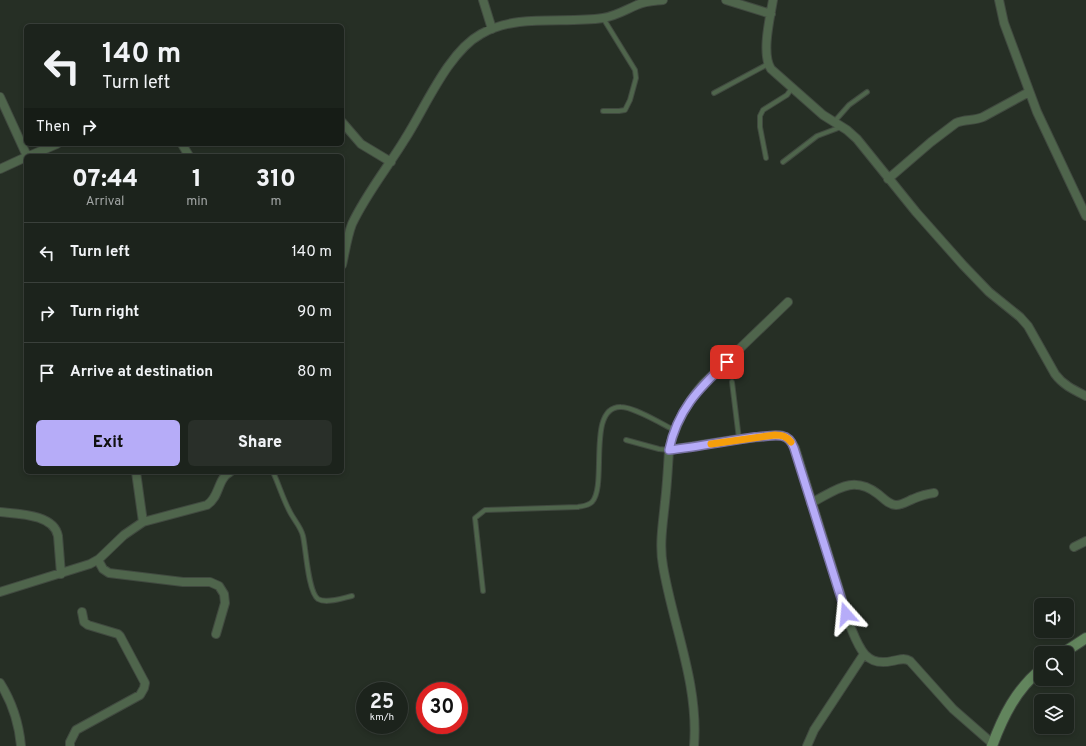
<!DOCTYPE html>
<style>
:root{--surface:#1c231c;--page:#292f29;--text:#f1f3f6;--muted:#a0a4a3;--line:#3a403b;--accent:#b6acf8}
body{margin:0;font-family:Overpass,sans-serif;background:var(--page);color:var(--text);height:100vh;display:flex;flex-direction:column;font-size:15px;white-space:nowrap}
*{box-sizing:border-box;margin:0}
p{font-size:13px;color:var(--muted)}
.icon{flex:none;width:22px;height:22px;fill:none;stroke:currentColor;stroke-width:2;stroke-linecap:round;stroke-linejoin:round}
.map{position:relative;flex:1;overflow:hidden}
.sheet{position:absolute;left:24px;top:154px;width:320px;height:320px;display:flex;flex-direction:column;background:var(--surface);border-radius:6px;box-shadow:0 2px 6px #0003,0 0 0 1px var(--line)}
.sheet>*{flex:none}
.banner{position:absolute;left:24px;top:24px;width:320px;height:122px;border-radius:6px;box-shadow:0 2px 6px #0003,0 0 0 1px var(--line);background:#1c231c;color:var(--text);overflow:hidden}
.buttons{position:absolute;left:1034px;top:598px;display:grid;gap:8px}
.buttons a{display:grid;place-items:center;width:40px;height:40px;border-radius:6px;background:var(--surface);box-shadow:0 2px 6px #0003,0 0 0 1px var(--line);font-size:20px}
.speed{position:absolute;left:356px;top:682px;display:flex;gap:8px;font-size:20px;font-weight:700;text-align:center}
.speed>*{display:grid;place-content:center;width:52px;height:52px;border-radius:50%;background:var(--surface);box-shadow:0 2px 6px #0003,0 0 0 1px var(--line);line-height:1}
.speed small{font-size:10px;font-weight:400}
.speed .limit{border:6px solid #d22;background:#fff;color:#111}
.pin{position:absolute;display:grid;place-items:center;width:34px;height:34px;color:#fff;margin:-17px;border-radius:8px;box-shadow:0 2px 6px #0006}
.me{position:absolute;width:44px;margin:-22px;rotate:342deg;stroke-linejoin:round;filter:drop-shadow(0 0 3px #0008)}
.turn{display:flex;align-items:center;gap:14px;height:84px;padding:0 12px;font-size:18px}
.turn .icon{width:52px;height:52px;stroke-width:2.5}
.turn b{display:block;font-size:28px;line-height:34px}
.then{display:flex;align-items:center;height:38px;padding:0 12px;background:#0003;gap:8px;font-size:15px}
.eta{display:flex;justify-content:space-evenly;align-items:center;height:68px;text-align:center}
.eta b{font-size:24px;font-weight:800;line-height:28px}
.primary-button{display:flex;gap:8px;margin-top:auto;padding:8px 12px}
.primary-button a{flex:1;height:46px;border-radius:6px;background:var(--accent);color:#111;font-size:16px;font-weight:800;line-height:46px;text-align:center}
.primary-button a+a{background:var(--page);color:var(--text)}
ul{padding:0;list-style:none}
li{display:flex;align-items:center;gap:12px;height:60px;padding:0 12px;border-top:1px solid var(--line)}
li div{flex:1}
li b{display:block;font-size:15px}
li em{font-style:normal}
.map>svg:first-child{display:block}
</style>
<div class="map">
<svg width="1086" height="746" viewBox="0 0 1086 746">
<rect width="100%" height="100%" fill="#262f25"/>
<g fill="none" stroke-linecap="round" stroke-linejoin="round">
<!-- lane casing -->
<g stroke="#414a40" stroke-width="6">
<path id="lane" d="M 603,18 L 635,70 L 636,78 L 630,100 L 625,110 L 619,111 L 603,111
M 714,93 L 768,64
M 834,122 L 849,105 L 867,92
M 766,158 L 760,127 L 760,116 L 763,110 L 787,95 L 792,88
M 783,162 L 817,136 L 841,127
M 732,382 L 739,439
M 626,440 L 659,449 L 669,450
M 273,472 C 279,485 283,499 290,512 C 294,520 301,527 303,536 C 306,549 308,592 318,599 C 326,604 343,598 352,596
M 483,591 L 475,518 L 485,510 L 578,507 C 582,506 588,506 592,502 C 608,485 586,406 621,407 C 634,407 662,424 674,430"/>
</g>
<!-- street casing -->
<g stroke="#414a40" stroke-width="10">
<path id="street" d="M 483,0 L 492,29
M 726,0 L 771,14
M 773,0 C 770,18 761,54 771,69 L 823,115 L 847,130 L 857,139 L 916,212 L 963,265 L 989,292 L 1020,317 L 1028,326 L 1055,374 C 1063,385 1074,390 1086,396
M 999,0 L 1004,23 L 1037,112 L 1086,216
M 0,97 L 27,156
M 342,122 L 361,144 L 391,162
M 182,144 L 189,156
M 29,156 L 57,144
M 0,169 L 26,157
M 888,179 L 931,142 L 956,123 C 965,119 974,121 983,117 L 1029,92
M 342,265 C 345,252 347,237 352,224 C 366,194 388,167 405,139 C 425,108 448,52 481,34 C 518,13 563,24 603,18 C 616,16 625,10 637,5 C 645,1 655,1 663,0
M 669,450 C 675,424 686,404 703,384 L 788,302
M 136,472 L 143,522
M 811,503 C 835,491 852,474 878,494 C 883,498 889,505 896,505 C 902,505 908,501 913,499 C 920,496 926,494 934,493
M 0,512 C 18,514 54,514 58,536 L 61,574
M 1074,547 L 1086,541
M 98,560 L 103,569 L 109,573 L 183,582 L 210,582 L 219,586 L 224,594 L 225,603 L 216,634
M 0,592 L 90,564 L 99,559 L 124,535 L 143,522 L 207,505 C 220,497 217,479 230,472
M 0,683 C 12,702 19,724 21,746
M 70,746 L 70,742 L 76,730 L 140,695 L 144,688 L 145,683 L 120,636 L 118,634 L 88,625 L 84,622 L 82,612
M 694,746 C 699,684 673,626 663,566 C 659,545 663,523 665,502 C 667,485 668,468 669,450 L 739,439 L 781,435 C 788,438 791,441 795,448 L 851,628 C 859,648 866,667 892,661 C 899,660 904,657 910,661 L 953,709 L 993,744
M 807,746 L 814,730 L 864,654"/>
</g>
<!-- secondary casing -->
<g stroke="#414a40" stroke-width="12">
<path id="secondary" d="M 1063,653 L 1086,638
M 992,746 C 1003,716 1016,690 1041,669"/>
</g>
<!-- lane -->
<use href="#lane" stroke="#4f654c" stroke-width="4"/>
<!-- street -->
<use href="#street" stroke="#4f654c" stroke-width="8"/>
<!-- secondary -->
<use href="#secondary" stroke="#62855d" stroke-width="10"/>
</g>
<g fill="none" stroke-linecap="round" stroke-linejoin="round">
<!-- route casing -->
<g stroke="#7670a1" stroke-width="10">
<path id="route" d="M 727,362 C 698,389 677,411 669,450 C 698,447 726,441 755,437 C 763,437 774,434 782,436 C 789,437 792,442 794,448 L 846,614"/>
</g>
<!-- route -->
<use href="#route" stroke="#b6acf8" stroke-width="7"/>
<!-- slow -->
<path stroke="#f59e0b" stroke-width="7" d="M 711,444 L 775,435 C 782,435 786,436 791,442"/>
</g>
</svg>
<div class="buttons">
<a><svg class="icon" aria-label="sound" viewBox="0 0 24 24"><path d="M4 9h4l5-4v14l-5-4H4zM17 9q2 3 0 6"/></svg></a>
<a><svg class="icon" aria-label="search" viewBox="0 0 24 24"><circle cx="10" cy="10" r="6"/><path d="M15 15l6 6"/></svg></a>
<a><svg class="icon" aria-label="layers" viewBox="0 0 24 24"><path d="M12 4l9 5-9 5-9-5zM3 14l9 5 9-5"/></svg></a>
</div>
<div class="speed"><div>25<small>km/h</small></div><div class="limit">30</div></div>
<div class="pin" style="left:727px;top:362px;background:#d93025"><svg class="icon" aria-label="arrive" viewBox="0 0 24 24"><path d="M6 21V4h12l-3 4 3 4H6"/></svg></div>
<svg class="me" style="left:846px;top:614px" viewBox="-20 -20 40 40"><path d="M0-17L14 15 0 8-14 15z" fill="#b6acf8" stroke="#fff" stroke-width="4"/></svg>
<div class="banner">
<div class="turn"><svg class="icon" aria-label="left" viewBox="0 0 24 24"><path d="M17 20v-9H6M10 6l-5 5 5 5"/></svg><div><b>140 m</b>Turn left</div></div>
<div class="then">Then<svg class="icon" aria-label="right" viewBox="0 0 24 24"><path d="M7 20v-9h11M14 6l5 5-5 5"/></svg></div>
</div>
<section class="sheet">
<div class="eta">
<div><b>07:44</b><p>Arrival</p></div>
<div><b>1</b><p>min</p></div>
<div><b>310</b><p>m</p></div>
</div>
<ul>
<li><svg class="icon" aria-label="left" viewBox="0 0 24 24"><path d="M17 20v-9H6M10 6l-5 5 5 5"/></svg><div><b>Turn left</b></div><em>140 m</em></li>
<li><svg class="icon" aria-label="right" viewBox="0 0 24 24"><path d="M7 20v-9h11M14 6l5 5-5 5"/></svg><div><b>Turn right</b></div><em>90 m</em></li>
<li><svg class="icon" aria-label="arrive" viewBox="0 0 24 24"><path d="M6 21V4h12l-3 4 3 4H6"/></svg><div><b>Arrive at destination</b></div><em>80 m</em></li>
</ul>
<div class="primary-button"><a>Exit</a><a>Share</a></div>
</section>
</div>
